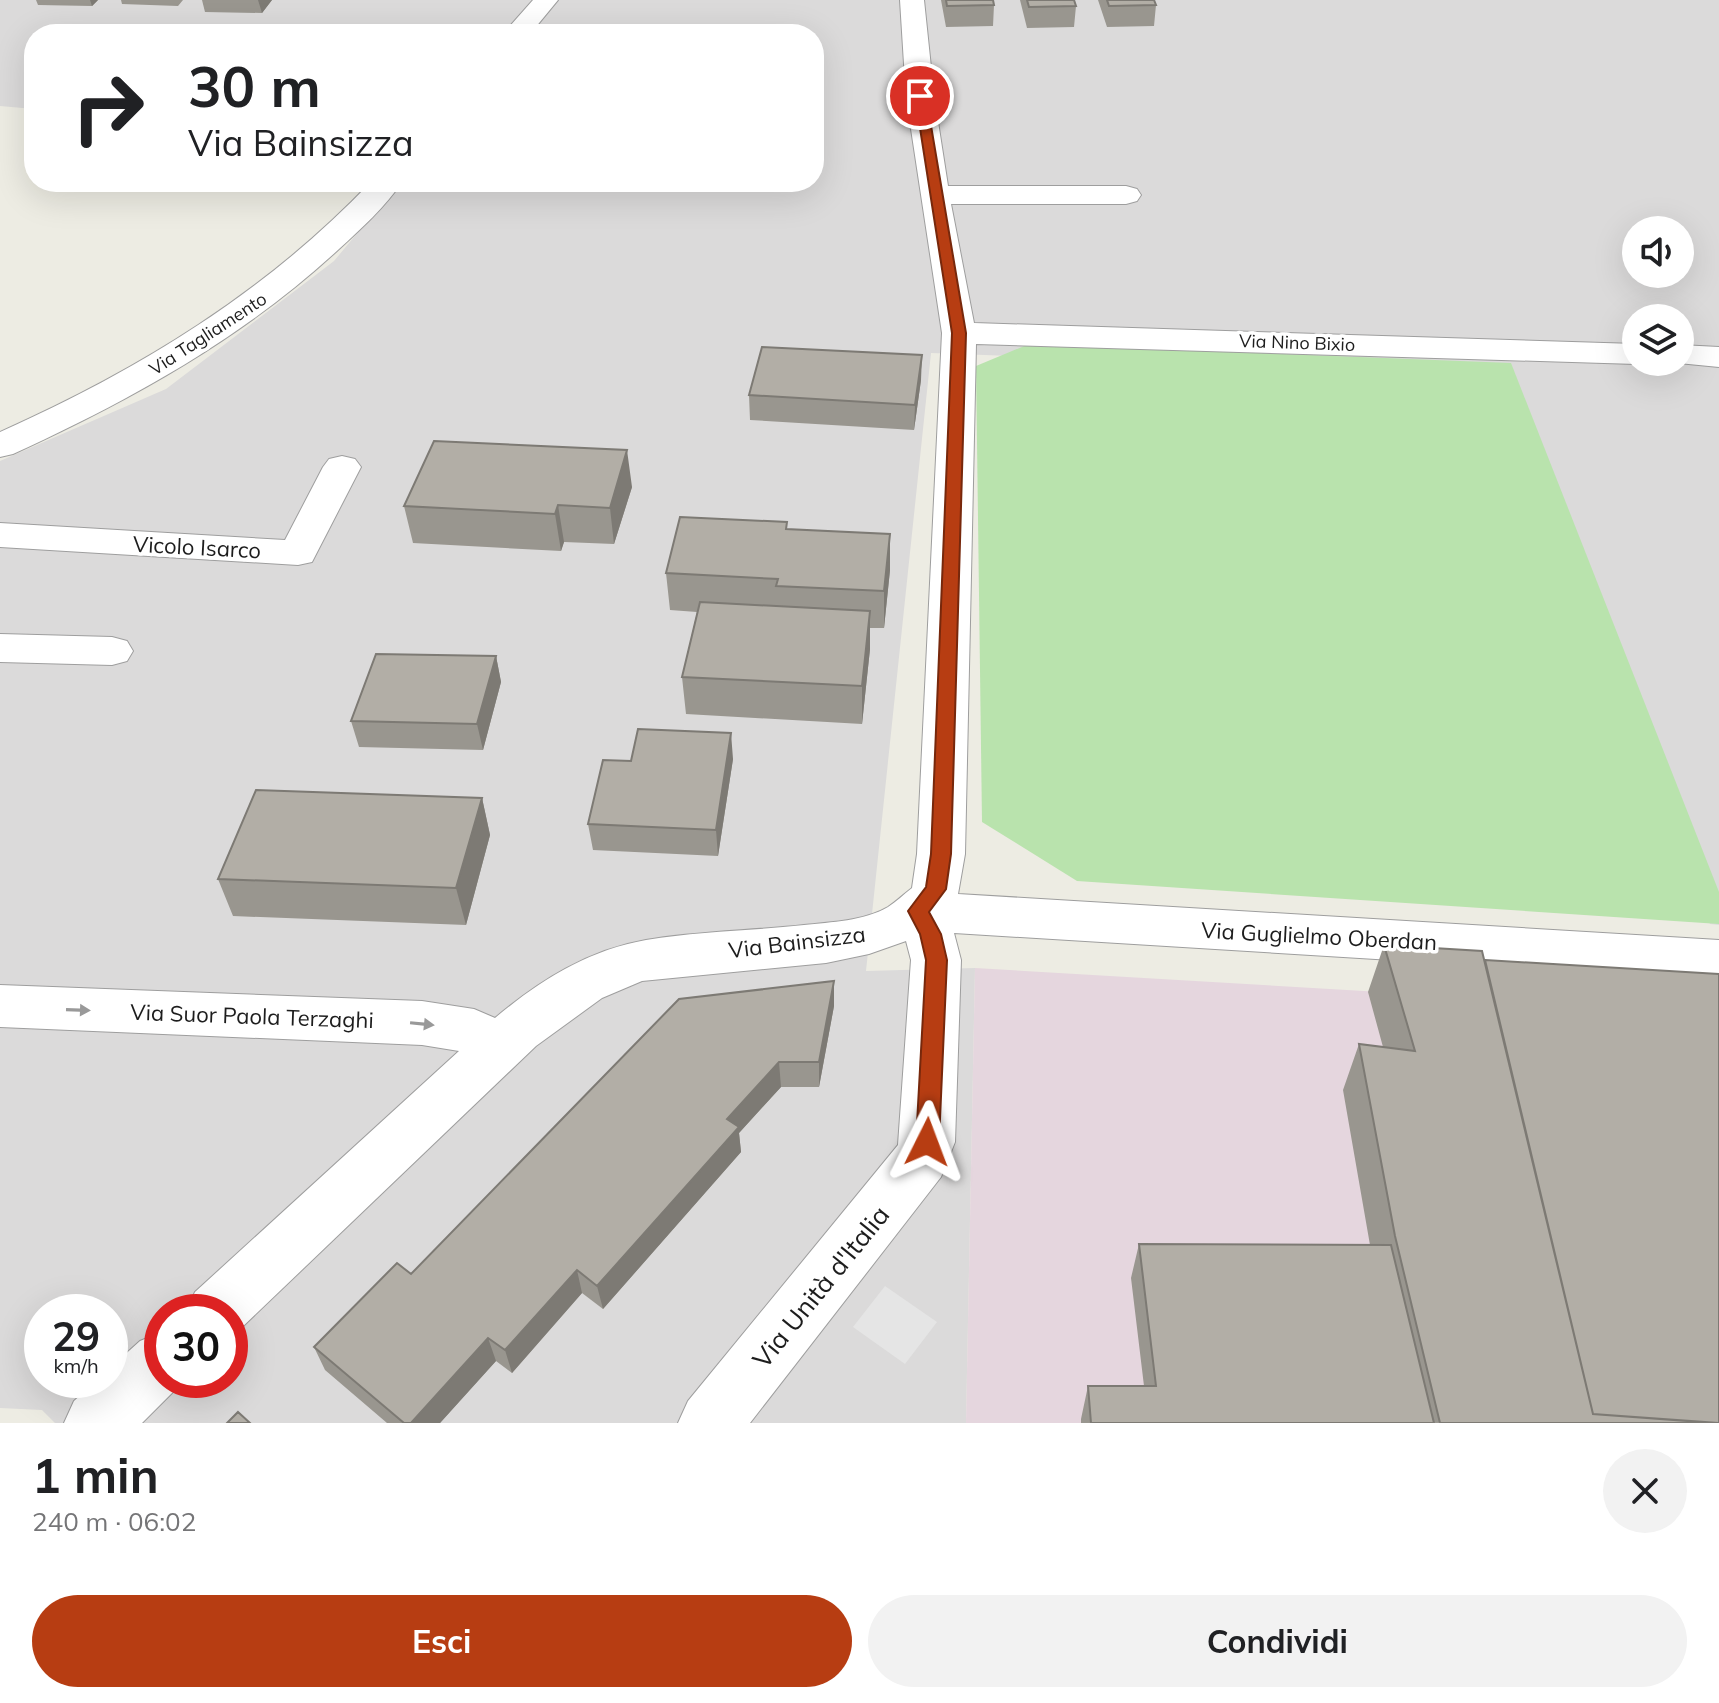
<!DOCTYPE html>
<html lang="it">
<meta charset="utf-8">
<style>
:root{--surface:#fff;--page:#f2f2f2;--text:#202124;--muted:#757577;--accent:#b73d12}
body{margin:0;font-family:Mulish,sans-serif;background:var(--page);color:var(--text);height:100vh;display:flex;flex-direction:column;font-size:30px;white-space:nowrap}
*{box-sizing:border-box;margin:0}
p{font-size:26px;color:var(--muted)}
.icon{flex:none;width:44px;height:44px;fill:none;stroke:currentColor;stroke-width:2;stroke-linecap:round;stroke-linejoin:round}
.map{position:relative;height:1423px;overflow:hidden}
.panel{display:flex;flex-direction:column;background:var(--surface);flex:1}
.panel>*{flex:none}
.top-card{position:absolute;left:24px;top:24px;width:800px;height:168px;border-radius:32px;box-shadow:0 8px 32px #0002;background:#fff;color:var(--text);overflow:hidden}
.tools{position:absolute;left:1622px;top:216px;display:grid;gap:16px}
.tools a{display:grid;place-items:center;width:72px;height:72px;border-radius:50%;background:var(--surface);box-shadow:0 8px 32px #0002;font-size:40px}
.speed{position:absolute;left:24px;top:1294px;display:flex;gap:16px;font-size:40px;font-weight:700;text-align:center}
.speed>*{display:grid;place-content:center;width:104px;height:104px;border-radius:50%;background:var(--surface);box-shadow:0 8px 32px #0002;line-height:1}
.speed small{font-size:20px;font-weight:400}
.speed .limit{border:12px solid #d22;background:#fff;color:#111}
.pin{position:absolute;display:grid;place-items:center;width:68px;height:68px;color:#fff;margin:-34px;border:4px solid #fff;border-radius:50%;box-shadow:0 2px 8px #0007}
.me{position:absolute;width:88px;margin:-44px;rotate:3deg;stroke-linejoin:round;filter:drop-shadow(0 0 6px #0008)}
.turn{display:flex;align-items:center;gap:28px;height:168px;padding:0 32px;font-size:36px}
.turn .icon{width:104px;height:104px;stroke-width:2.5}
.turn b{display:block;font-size:56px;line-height:68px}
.round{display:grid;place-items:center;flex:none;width:84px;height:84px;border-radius:42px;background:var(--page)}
.headline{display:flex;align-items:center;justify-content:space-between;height:136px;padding:0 32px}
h1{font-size:48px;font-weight:700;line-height:60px}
.primary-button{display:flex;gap:16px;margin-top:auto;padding:16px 32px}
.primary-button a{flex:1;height:92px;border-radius:48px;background:var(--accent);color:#fff;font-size:32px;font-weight:700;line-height:92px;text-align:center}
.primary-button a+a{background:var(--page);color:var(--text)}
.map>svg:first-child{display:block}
</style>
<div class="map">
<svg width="1719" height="1423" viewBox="0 0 1719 1423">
<rect width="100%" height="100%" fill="#edece3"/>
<!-- residential -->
<path fill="#dbdada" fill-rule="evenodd" d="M 0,0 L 1719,0 L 1719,925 L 1710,924 L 1501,375 L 931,353 L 866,971 L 975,968 L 966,1423 L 55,1423 L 42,1410 L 0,1408 L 0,461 L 166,389 L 334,261 L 400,182 L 814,182 L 814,34 L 34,34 L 34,109 L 0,106 ZM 1636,230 L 1680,230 L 1680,274 L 1636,274 ZM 1636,318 L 1680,318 L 1680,362 L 1636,362 ZM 42,1312 L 110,1312 L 110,1380 L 42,1380 ZM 162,1312 L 230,1312 L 230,1380 L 162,1380 Z"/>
<!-- industrial -->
<path fill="#e5d6de" d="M 975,968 L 1719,1012 L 1719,1423 L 966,1423 Z"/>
<!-- grass -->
<path fill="#b9e3ad" d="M 1029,344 L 1511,363 L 1719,892 L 1719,924 L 1077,881 L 982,822 L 976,366 Z"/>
<!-- parking -->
<path fill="#e5e5e5" d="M 885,1286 L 937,1322 L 905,1364 L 853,1327 Z"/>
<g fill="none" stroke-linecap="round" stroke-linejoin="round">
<!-- minor casing -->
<g stroke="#9e9e9e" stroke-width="2">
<path id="minor" d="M 533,0 L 558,0 L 530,34 L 503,34 Z
M 900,0 L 924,0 L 934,96 L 948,186 L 1126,186 L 1137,189 L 1141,195 L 1137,201 L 1126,204 L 951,204 L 974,323 L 1636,344 L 1636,362 L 1645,362 L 1636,364 L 976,344 L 965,854 L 958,894 L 1719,940 L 1719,980 L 954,933 L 961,960 L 955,1142 L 941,1177 L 750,1423 L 678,1423 L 688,1401 L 898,1145 L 911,960 L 906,941 L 869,954 L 826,963 L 642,981 L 602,998 L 536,1046 L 237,1332 L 230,1335 L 230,1312 L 186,1312 L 195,1292 L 459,1051 L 422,1045 L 0,1027 L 0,985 L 422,1001 L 474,1009 L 495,1018 C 539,981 588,950 646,940 C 698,931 751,931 804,925 C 831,922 864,921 888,907 C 896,902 904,894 912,888 L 917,854 L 942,333 L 906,96 Z
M 371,182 L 402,182 C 385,207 361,229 339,249 C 243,338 131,400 13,454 L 0,457 L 0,432 C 139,370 265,293 371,182 Z
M 1680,345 L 1719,347 L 1719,367 L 1668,362 L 1680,362 Z
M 342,456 L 355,459 L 361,467 L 312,562 L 298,565 L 0,547 L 0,523 L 285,540 L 323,467 L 329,459 Z
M 0,634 L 112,637 L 127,641 L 133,651 L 127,661 L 112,665 L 0,662 Z
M 162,1332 L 162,1380 L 185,1380 L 142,1423 L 64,1423 L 74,1401 L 97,1380 L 110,1380 L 110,1368 L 140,1341 Z"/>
</g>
<!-- minor -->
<use href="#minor" fill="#fff" fill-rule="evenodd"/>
</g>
<!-- wall -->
<path fill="#99968f" d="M 36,0 L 98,0 L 92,6 L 38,5 Z
M 121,0 L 183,0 L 178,6 L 122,4 Z
M 202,0 L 272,0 L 262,13 L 205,12 Z
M 941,0 L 993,0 L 994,5 L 993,26 L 946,27 Z
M 1020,0 L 1074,0 L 1076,6 L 1074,27 L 1027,28 Z
M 1098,0 L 1154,0 L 1156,5 L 1154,26 L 1107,27 Z
M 921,380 L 914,430 L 750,420 L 749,395 Z
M 632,487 L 614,544 L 564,542 L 561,551 L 413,543 L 404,506 Z
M 787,529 L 890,534 L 890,570 L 884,628 L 870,628 L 870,649 L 862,724 L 686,714 L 682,677 L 697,612 L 670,610 L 666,573 Z
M 496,656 L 501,682 L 483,750 L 359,747 L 351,721 Z
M 733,759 L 718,856 L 593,850 L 588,824 L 631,761 Z
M 482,798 L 490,835 L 466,925 L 233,916 L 218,879 Z
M 1384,945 L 1485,960 L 1719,1423 L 1081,1423 L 1081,1419 L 1088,1386 L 1144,1386 L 1131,1278 L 1139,1244 L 1370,1245 L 1343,1090 L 1359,1044 L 1383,1047 L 1368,992 Z
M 834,981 L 834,1006 L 819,1087 L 781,1087 L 739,1133 L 741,1152 L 603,1309 L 582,1293 L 512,1373 L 496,1361 L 440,1423 L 387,1423 L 325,1370 L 314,1347 L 411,1274 Z"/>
<!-- shaded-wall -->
<path fill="#7d7a74" d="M 90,0 L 98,0 L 92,6 Z
M 258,0 L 272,0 L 262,13 Z
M 922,355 L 921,380 L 914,430 L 915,405 Z
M 627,450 L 632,487 L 614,544 L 610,508 Z
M 558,505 L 564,542 L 561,551 L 555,514 Z
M 890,534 L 890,570 L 884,628 L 884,591 Z
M 870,611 L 870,649 L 862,724 L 862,686 Z
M 496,656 L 501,682 L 483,750 L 477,724 Z
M 731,733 L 733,759 L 718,856 L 716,830 Z
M 482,798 L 490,835 L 466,925 L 456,888 Z
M 834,981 L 834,1006 L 819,1087 L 819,1062 Z
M 779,1062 L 781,1087 L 739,1133 L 741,1152 L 603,1309 L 597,1286 L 727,1119 Z
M 577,1270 L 582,1293 L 512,1373 L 505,1350 Z
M 488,1338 L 496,1361 L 440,1423 L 411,1423 Z"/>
<!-- building -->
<path fill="#b2aea6" stroke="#7d7a74" stroke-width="2" d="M 946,0 L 993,0 L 994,5 L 947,6 Z
M 1027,0 L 1074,0 L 1076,6 L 1029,7 Z
M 1107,0 L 1154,0 L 1156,5 L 1109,6 Z
M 762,347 L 922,355 L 915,405 L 749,395 Z
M 434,441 L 627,450 L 610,508 L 558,505 L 555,514 L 404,506 Z
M 680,517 L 787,522 L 786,529 L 890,534 L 884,591 L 776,586 L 778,579 L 666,573 Z
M 700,602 L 870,611 L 862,686 L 682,677 Z
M 376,654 L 496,656 L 477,724 L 351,721 Z
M 638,729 L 731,733 L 716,830 L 588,824 L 603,760 L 631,761 Z
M 256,790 L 482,798 L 456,888 L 218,879 Z
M 1384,945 L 1482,951 L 1593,1414 L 1714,1423 L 1440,1423 L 1395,1236 L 1359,1044 L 1415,1051 Z
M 1485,960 L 1719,974 L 1719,1423 L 1593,1414 Z
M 834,981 L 819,1062 L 779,1062 L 727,1119 L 739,1127 L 597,1286 L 577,1270 L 505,1350 L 488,1338 L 411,1423 L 404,1423 L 314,1347 L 397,1263 L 411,1274 L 679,999 Z
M 1139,1244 L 1391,1245 L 1434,1423 L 1091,1423 L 1088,1386 L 1156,1386 Z
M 238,1412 L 250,1423 L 227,1423 Z"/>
<!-- one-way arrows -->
<defs><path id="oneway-solid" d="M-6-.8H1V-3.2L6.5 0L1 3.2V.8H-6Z" transform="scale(2)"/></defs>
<g fill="#999">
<use href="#oneway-solid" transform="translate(78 1010) rotate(2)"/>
<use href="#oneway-solid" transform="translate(422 1024) rotate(6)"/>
</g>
<!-- route -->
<path fill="#b73d12" stroke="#77280c" stroke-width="2" d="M 920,93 L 926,96 L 966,333 L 951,854 L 946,889 L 929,912 L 941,934 L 947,960 L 939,1142 L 935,1150 L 927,1153 L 919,1150 L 916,1142 L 926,960 L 920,934 L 908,911 L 926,887 L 931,854 L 952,333 L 915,96 Z"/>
<g text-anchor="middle" stroke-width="7" stroke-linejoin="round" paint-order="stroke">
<!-- far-street labels -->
<g font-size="18" fill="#1d1d1d" stroke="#fff">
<text transform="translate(208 334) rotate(-33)" y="6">Via Tagliamento</text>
<text transform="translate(1297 343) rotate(2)" y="6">Via Nino Bixio</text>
</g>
<!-- street labels -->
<g font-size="22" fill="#1d1d1d" stroke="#fff">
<text transform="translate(197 547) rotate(3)" y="8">Vicolo Isarco</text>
<text transform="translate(1319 936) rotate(3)" y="8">Via Guglielmo Oberdan</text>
<text transform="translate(797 942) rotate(-7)" y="8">Via Bainsizza</text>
<text transform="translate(252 1016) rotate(2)" y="8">Via Suor Paola Terzaghi</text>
</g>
<!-- near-street labels -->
<g font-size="26" fill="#1d1d1d" stroke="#fff">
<text transform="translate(821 1287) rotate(-51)" y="9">Via Unità d'Italia</text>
</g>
</g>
</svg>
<div class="tools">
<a><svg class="icon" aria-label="sound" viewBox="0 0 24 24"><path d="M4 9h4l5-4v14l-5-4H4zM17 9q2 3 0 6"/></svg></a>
<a><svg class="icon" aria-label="layers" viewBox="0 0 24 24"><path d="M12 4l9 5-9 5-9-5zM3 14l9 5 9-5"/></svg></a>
</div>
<div class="speed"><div>29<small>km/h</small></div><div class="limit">30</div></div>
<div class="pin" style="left:920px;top:96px;background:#d93025"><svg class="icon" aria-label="arrive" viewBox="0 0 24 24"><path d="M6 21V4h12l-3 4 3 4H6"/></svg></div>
<svg class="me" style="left:927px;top:1142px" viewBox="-20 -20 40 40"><path d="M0-17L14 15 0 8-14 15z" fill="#b73d12" stroke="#fff" stroke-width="4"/></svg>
<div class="top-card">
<div class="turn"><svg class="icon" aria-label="right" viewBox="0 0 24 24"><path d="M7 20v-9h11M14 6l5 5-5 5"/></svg><div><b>30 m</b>Via Bainsizza</div></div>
</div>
</div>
<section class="panel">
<div class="headline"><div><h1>1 min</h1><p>240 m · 06:02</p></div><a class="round"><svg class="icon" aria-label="close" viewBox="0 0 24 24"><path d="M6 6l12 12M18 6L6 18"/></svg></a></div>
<div class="primary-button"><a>Esci</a><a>Condividi</a></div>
</section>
